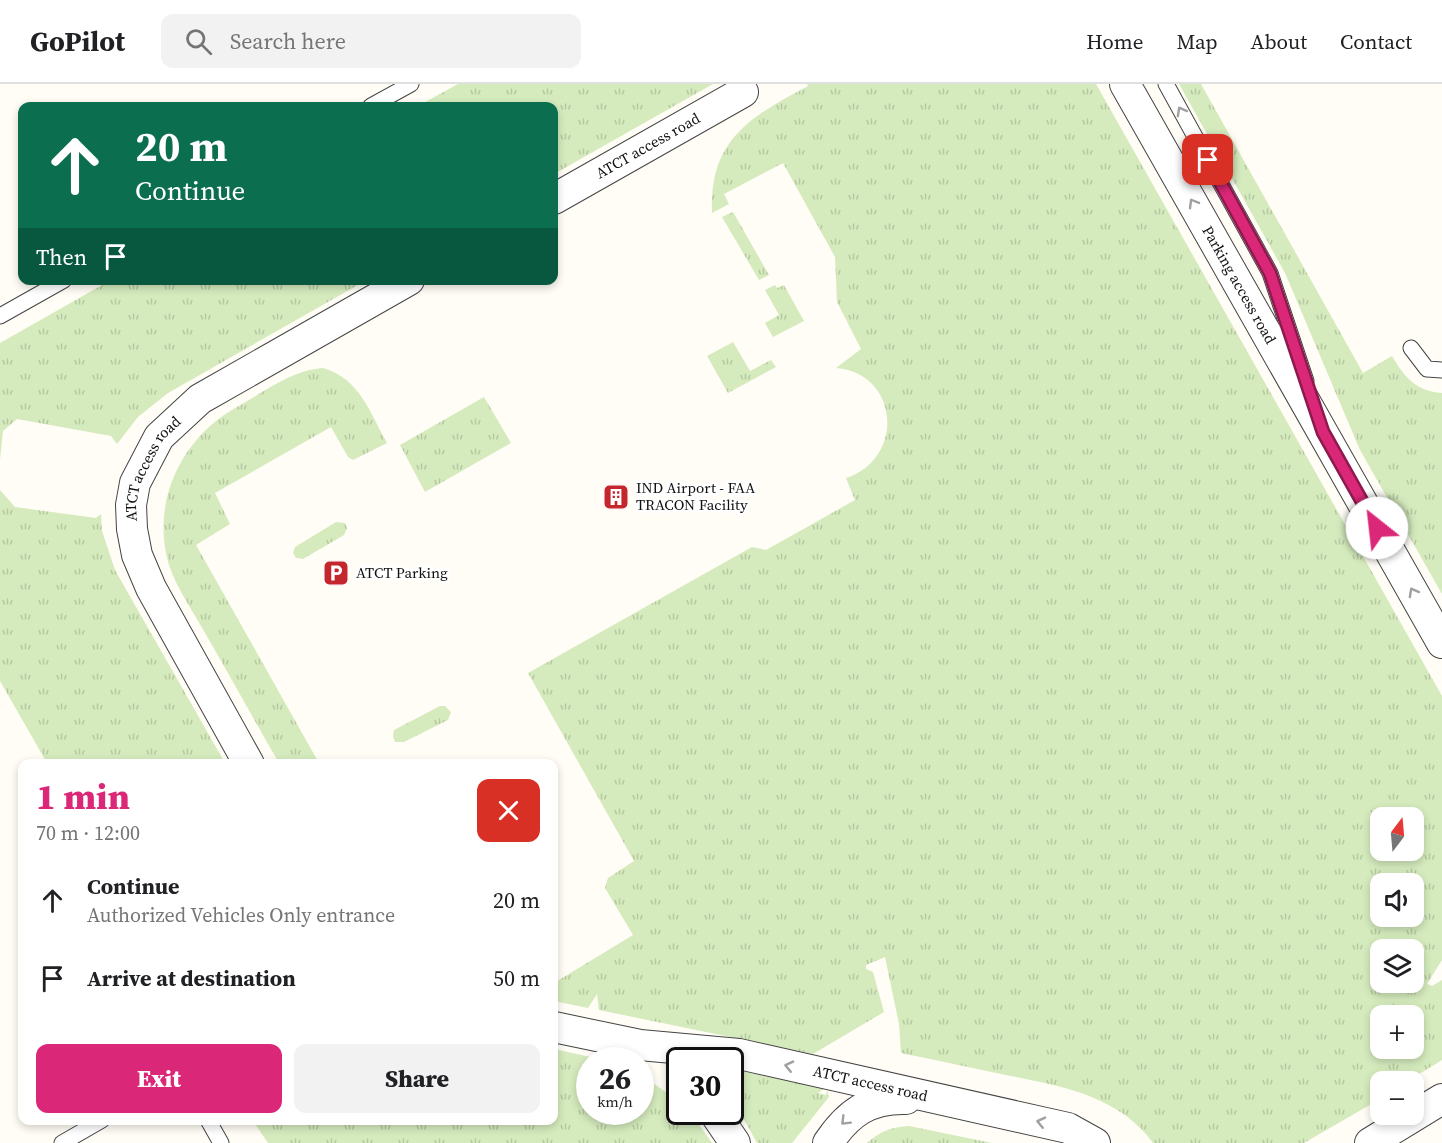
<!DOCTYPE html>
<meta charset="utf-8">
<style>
:root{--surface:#fff;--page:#f2f2f2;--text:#202124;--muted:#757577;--line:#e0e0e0;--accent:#db2777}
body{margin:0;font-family:"Source Serif 4",serif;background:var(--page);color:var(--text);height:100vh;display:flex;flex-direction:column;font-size:22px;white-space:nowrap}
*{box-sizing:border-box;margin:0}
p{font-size:20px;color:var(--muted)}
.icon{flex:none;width:33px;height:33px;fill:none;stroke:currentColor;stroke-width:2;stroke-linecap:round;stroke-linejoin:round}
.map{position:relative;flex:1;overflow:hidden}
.panel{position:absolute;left:18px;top:675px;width:540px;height:366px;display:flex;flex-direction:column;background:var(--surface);border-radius:12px;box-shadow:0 3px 9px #0003}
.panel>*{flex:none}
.banner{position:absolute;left:18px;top:18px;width:540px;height:183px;border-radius:12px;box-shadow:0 3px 9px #0003;background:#0b6e4f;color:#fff;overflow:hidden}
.needle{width:39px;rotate:16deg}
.fabs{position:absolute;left:1370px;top:723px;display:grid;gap:12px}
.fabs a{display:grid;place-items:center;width:54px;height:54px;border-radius:12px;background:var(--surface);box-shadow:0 3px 9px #0003;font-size:30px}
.speed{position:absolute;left:576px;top:963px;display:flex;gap:12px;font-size:30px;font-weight:700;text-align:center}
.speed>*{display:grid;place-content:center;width:78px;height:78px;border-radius:50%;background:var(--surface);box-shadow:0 3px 9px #0003;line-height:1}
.speed small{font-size:15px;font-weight:400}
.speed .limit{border:3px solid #111;border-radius:9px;background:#fff;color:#111}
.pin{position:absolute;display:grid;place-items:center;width:51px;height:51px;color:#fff;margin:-26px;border-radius:12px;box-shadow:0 3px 9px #0006}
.me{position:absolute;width:66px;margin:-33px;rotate:331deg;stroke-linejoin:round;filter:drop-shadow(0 0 4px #0008)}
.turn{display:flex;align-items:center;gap:21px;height:126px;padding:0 18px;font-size:27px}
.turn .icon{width:78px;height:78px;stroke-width:2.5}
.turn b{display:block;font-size:42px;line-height:51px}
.then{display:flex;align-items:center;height:57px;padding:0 18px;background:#0003;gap:12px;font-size:22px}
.round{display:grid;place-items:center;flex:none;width:63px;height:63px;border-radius:12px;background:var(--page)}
.overview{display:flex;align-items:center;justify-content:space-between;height:102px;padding:0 18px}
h1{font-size:36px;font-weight:800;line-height:45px;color:var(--accent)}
.action{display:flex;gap:12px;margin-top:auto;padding:12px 18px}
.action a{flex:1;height:69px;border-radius:12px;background:var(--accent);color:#fff;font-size:24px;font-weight:800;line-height:69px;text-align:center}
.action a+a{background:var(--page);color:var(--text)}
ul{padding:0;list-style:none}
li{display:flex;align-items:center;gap:18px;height:78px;padding:0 18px}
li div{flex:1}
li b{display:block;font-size:22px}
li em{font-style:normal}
header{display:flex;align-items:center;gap:36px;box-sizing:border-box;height:84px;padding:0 30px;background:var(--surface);border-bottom:2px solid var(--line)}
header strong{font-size:28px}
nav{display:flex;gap:33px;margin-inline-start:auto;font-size:21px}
.search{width:420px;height:54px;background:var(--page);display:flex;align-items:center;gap:15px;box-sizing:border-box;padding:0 21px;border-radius:12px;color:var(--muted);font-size:22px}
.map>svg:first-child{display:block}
</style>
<header>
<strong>GoPilot</strong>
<div class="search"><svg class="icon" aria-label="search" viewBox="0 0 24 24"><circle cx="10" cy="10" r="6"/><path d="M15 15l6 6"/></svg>Search here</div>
<nav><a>Home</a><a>Map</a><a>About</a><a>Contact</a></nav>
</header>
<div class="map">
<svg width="1442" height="1059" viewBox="0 0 1442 1059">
<defs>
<pattern id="grass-tufts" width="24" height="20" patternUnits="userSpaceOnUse" patternTransform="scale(1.5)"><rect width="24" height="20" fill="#d5ebbd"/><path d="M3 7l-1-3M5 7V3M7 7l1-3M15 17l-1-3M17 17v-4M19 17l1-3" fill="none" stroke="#b6c8a1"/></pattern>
</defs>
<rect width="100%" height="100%" fill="#fffdf5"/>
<!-- grass -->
<path fill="url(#grass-tufts)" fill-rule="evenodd" d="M 458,0 L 713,0 L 554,90 L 554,22 L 418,22 Z
M 807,0 L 1096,0 L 1442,612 L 1442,876 L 1427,900 L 1432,902 L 1442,896 L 1442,976 L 1408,997 L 1380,998 L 1380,1015 L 1304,1059 L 1153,1059 C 1118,1010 1056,1001 1001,990 C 968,983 935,976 901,969 L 899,940 L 885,873 L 866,881 L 866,885 L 873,888 L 884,928 L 813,970 L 599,926 L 597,910 L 588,924 L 554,917 L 554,899 L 633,851 L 605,804 L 608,794 L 634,777 L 528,589 L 752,463 L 766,466 L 855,416 L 846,394 C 906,374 899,289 836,284 L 861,265 L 837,218 L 835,173 L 783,79 L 724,110 L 729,120 L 712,129 C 709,56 750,33 808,2 ZM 1380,734 L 1413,734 L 1413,766 L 1380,766 ZM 1380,800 L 1413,800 L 1413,832 L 1380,832 ZM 1380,866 L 1413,866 L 1413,898 L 1380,898 ZM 1380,932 L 1413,932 L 1413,964 L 1380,964 Z
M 1179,0 L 1201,0 L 1363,289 L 1392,272 C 1405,294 1416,307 1442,309 L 1442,510 L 1360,366 L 1285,189 Z
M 733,128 L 769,191 L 759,196 L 722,133 Z
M 111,196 L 365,196 L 365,197 L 168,309 L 138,333 L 117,360 L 111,352 L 17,335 L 3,347 L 0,376 L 0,259 Z
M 775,201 L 777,204 L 784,201 L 804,237 L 773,253 L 765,239 L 779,231 L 765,206 Z
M 733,258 L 750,287 L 771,276 L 776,283 L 728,309 L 707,272 Z
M 323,284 C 360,295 369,327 387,359 L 353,376 L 348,373 L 331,343 L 215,409 L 230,440 L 196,461 L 319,679 L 279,679 C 254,636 230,592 205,549 C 193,527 177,505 169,481 C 150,418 182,353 237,323 C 264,308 292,286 323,284 Z
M 484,313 L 511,359 L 425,408 L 400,361 Z
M 0,406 L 15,423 L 96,434 L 101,430 L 102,447 L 115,486 L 225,679 L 47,679 L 0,597 Z
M 336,438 L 345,439 L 347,444 L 344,451 L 303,475 L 296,474 L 293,469 L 295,463 Z
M 440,622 L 445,622 L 451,628 L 448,636 L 404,658 L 395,658 L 393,652 L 394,646 Z
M 554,965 L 604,976 L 590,976 L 590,1028 L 640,1028 L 641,991 L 679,1017 L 680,1028 L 690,1028 L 712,1059 L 268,1059 L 253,1037 L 554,1036 Z
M 731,985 L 819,1003 L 824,1005 L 818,1009 L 826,1011 L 827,1006 L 829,1013 L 792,1059 L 757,1059 L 731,1012 Z
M 909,1042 L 992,1059 L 867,1059 C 881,1047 891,1043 909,1042 Z"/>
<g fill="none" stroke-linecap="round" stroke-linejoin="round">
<!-- service casing -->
<g stroke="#444" stroke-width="17">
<path id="service" d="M 1166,0 L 1270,189 L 1306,297
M 371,22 L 411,0
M 0,232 L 64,196
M 1411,264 L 1427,285 L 1442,286
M 208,1036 L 221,1059
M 62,1059 L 102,1036"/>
</g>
<!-- minor casing -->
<g stroke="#444" stroke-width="32">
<g id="minor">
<path id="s1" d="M 1125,0 L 1442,559"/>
<path id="s2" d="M 554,115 L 743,8"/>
<path id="s3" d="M 249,680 L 151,504 L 137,471 L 132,445 L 131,421 L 135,399 L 159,353 L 200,315 L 409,196"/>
<path id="s4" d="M 554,943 L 640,961 L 739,970 L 1068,1044 L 1095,1059"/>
<path d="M 714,1028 L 735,1059"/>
<path d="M 828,1059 C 848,1029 869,1014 906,1015"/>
<path d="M 1370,1059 L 1442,1015"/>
</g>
</g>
<!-- service -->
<use href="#service" stroke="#fff" stroke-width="15"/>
<!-- minor -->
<use href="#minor" stroke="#fff" stroke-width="30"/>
</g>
<!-- one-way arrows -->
<defs><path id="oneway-chevron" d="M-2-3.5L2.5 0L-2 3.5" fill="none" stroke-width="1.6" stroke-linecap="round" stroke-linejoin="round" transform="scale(1.5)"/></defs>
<g stroke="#a0a0a0">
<use href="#oneway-chevron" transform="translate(1181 27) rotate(-119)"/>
<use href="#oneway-chevron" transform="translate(1193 119) rotate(-120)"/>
<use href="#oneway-chevron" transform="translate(1413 508) rotate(-119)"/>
<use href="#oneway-chevron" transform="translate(789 982) rotate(-167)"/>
<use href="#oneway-chevron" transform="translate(845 1037) rotate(135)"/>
<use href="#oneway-chevron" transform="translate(1041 1038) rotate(-167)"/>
</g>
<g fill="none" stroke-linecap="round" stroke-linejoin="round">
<!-- route casing -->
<g stroke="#8e194d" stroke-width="15">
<path id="route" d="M 1208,76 L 1270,189 L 1323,348 L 1377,444"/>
</g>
<!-- route -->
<use href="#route" stroke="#db2777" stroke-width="10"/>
</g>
<!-- icons -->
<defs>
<g id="building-square" transform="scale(1.35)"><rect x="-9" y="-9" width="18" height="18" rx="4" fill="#c4262e" stroke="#fff"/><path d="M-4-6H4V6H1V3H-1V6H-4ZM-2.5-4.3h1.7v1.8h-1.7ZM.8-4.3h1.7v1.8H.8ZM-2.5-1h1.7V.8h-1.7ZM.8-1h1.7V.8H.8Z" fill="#fff"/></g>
<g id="parking-square" transform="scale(1.35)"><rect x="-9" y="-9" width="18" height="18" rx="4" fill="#c4262e" stroke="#fff"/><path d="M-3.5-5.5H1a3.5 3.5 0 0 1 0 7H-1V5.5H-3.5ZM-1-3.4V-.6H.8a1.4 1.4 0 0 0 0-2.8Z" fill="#fff"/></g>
</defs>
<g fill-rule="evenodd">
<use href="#building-square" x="616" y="413"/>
<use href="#parking-square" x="336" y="489"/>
</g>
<g text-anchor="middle" stroke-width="6" stroke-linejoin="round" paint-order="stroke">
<!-- street labels -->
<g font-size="15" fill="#111" stroke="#fff">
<text dy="5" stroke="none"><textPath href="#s2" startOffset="108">ATCT access road</textPath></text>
<text dy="5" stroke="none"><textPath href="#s1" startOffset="231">Parking access road</textPath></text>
<text dy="5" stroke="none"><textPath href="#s3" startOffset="330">ATCT access road</textPath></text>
<text dy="5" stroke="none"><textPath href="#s4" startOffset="322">ATCT access road</textPath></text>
</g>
<!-- poi labels -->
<g font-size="15" fill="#111" stroke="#fff" text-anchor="start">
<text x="636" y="409">IND Airport - FAA<tspan x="636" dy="17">TRACON Facility</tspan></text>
<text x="356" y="494">ATCT Parking</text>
</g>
</g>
</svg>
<div class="fabs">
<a><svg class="needle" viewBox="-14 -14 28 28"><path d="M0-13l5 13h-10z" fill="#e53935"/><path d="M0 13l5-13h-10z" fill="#757577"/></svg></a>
<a><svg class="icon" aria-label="sound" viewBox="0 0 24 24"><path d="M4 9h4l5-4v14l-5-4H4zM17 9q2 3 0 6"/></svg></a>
<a><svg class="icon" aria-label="layers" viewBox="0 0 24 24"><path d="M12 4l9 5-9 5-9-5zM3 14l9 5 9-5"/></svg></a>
<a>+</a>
<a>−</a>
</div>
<div class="speed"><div>26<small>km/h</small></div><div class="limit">30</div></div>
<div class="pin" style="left:1208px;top:76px;background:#d93025"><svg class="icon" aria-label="arrive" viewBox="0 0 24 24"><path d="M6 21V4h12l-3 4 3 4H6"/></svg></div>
<svg class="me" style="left:1377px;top:444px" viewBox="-20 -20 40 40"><circle r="19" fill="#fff"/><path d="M0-13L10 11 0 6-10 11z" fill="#db2777"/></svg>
<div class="banner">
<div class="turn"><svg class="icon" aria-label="ahead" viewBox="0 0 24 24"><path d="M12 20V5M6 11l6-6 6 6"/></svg><div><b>20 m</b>Continue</div></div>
<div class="then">Then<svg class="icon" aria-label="arrive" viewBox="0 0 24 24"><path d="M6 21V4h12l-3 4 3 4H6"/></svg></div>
</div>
<section class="panel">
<div class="overview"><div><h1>1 min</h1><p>70 m · 12:00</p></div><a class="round" style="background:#d93025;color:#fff"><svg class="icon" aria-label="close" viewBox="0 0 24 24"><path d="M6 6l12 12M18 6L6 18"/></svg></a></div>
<ul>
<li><svg class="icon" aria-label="ahead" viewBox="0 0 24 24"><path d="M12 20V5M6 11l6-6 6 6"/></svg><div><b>Continue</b><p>Authorized Vehicles Only entrance</p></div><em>20 m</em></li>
<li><svg class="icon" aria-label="arrive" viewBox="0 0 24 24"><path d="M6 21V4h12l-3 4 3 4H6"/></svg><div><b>Arrive at destination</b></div><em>50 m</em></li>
</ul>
<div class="action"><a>Exit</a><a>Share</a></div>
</section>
</div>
